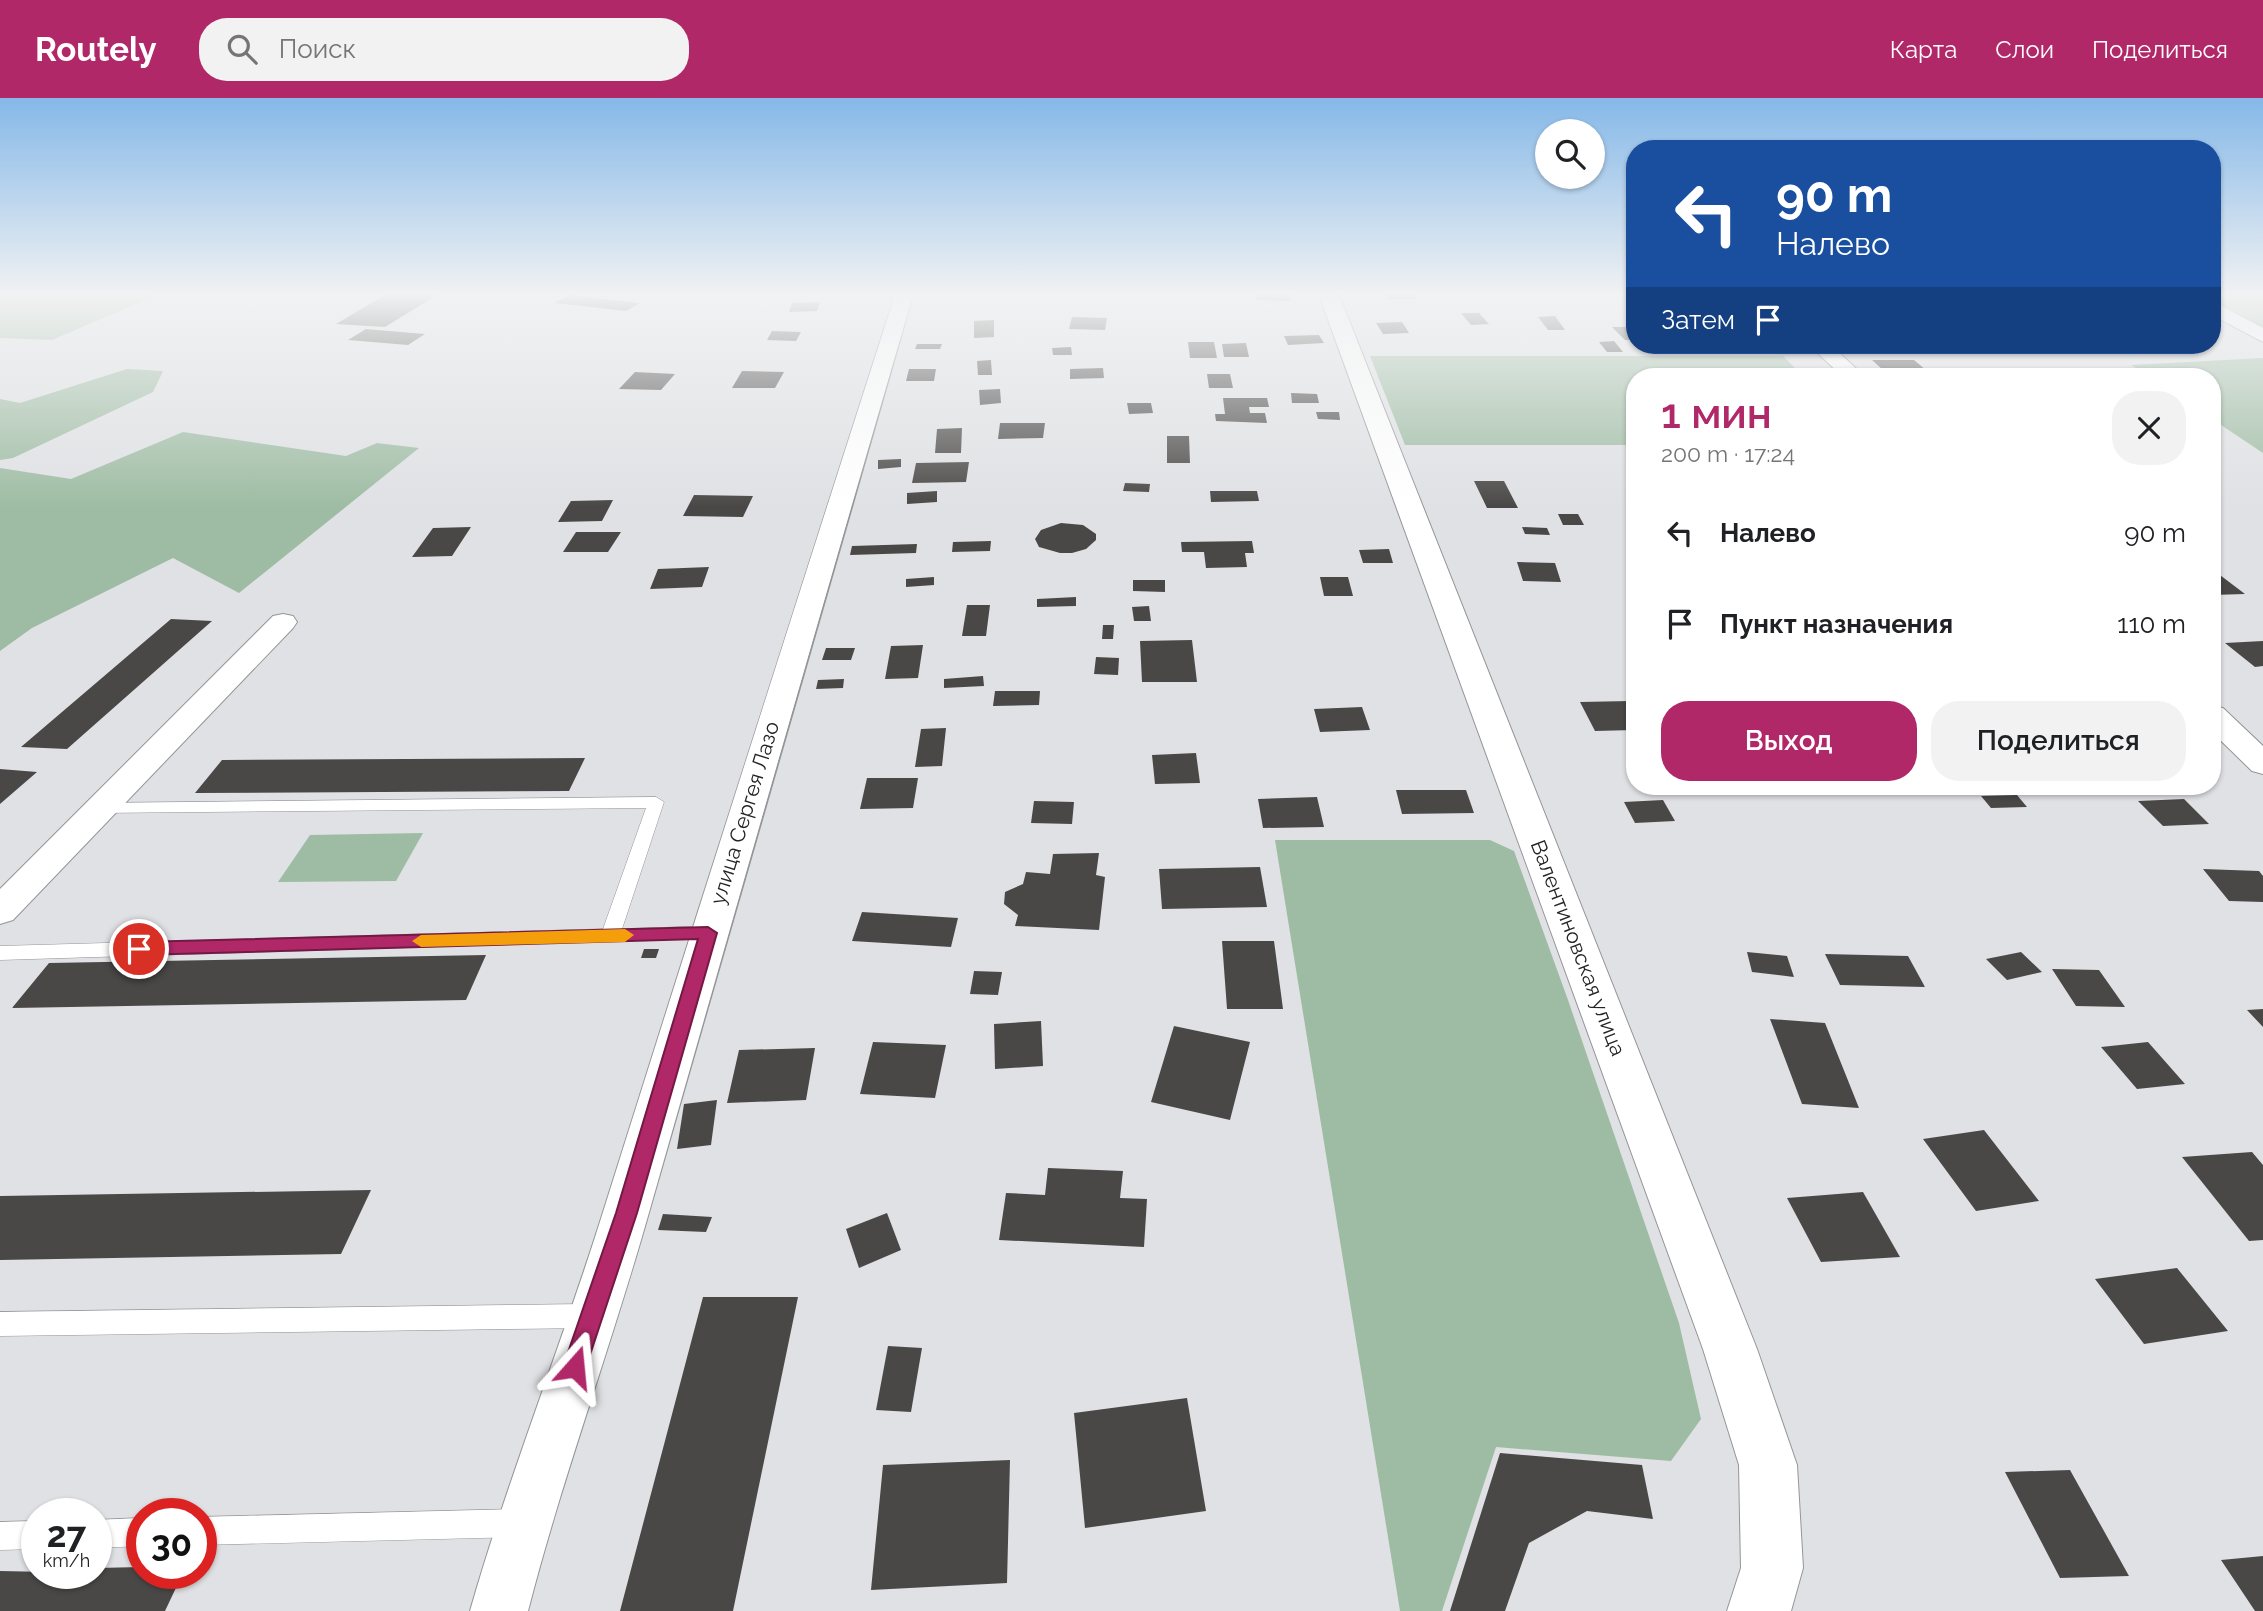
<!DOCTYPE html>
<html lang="ru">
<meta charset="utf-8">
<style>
:root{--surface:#fff;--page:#f2f2f2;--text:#202124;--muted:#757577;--accent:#b12869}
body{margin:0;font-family:Raleway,sans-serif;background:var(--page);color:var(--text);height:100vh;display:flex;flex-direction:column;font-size:26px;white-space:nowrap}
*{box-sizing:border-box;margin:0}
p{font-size:23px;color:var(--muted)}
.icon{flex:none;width:38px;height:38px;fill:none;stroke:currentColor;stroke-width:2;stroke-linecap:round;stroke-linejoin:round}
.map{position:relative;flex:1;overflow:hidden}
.sheet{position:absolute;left:1626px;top:270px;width:595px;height:427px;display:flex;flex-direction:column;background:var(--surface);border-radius:28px;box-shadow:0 2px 5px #0004}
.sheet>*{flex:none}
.banner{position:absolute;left:1626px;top:42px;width:595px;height:214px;border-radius:28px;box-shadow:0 2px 5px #0004;background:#1a4fa0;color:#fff;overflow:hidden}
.fabs{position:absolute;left:1535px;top:21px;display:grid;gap:14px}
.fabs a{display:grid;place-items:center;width:70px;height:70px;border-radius:50%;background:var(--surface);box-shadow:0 2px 5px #0004;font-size:35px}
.speed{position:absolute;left:21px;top:1400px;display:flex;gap:14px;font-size:35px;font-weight:700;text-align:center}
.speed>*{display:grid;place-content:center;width:91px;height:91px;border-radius:50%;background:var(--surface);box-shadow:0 2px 5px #0004;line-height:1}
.speed small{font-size:18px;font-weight:400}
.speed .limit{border:10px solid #d22;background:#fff;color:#111}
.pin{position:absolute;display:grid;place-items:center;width:60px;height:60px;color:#fff;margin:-30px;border:4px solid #fff;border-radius:50%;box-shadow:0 2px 7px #0007}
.me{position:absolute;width:77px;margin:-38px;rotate:18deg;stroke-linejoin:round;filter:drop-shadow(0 0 5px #0008)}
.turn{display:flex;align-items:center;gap:24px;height:147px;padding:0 35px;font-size:32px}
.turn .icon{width:91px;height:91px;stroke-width:2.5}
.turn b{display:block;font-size:49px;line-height:60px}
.then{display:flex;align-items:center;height:66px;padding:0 35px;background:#0003;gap:14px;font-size:26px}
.round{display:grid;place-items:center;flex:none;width:74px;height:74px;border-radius:28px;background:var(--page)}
.head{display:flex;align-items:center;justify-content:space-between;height:119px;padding:0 35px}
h1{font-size:42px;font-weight:600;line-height:52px;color:var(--accent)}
.primary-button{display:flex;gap:14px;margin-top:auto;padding:14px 35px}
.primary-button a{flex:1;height:80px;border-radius:28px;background:var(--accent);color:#fff;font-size:28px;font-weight:600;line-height:80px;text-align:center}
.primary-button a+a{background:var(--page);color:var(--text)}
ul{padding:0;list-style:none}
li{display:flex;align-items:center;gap:21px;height:91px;padding:0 35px}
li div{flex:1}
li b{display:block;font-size:26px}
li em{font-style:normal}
header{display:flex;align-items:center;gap:42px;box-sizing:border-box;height:98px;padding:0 35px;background:var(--accent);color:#fff}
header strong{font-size:33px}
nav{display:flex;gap:38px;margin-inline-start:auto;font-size:24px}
.search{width:490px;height:63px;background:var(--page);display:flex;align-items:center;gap:18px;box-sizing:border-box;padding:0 24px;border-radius:28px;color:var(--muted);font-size:26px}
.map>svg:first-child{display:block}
</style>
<header>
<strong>Routely</strong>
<div class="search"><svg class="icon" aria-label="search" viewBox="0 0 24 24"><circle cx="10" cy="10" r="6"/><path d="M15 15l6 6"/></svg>Поиск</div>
<nav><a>Карта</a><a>Слои</a><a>Поделиться</a></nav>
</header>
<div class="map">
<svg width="2263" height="1513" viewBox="0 0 2263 1513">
<rect width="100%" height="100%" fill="#e0e1e4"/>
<!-- green -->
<path fill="#9ebca3" d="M 0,197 L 157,197 L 52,242 L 0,240 Z
M 2212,197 L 2263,197 L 2263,238 L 2212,209 Z
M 1370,258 L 1783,258 L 1803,278 L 1634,278 L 1634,347 L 1405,347 Z
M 2263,260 L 2263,355 L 2212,321 L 2212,278 L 2148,278 L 2131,267 Z
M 127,271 L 163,273 L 153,294 L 13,360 L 0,362 L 0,301 L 20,305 Z
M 183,334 L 346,358 L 377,345 L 419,350 L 239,495 L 173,460 L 32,530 L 0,553 L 0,370 L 71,381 Z
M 423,735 L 396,783 L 278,784 L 310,737 Z
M 1275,742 L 1490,742 L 1514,753 L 1568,902 L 1679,1225 L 1701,1321 L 1671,1363 L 1496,1349 L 1442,1513 L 1400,1513 Z"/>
<!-- building -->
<path fill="#4a4847" d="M 385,197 L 437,197 L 385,229 L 336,226 Z
M 569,197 L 640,205 L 626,213 L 555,205 Z
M 1256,197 L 1290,197 L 1291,203 L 1256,202 Z
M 1386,197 L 1415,197 L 1417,201 L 1388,201 Z
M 820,204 L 817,213 L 789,214 L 792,205 Z
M 1461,215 L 1479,215 L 1489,226 L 1471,227 Z
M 1555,218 L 1565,232 L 1548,232 L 1538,219 Z
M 1072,219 L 1107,220 L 1105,232 L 1069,231 Z
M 994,222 L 994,239 L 974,240 L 974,223 Z
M 1402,224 L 1409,235 L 1383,236 L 1376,225 Z
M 1612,229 L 1627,229 L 1634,237 L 1634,242 L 1625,242 Z
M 366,231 L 425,236 L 408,247 L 348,242 Z
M 772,233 L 801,234 L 796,243 L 767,242 Z
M 1319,237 L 1324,245 L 1288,247 L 1284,238 Z
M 1614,243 L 1623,254 L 1607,254 L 1599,244 Z
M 1188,244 L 1214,244 L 1217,260 L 1190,260 Z
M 1246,245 L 1249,259 L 1224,259 L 1222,246 Z
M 917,246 L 942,246 L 940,251 L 915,251 Z
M 2070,247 L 2090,247 L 2104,255 L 2085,256 Z
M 1071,249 L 1072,257 L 1053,257 L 1052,250 Z
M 991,262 L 992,277 L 978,277 L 977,263 Z
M 1872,262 L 1914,262 L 1926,272 L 1884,273 Z
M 1103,270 L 1104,280 L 1070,281 L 1070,271 Z
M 909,271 L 936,271 L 934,283 L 906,283 Z
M 742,273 L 784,274 L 775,290 L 732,290 Z
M 635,274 L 675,276 L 661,292 L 619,291 Z
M 1207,276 L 1230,276 L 1233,290 L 1209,290 Z
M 1000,291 L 1001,305 L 980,307 L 979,292 Z
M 1291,295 L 1317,296 L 1319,305 L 1292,305 Z
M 1223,300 L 1267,300 L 1269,309 L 1249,309 L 1250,315 L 1265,315 L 1267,325 L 1216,323 L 1215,316 L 1225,316 Z
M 1127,305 L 1151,305 L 1153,315 L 1129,316 Z
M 1316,314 L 1339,314 L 1340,322 L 1318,321 Z
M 1000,325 L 1045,325 L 1043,340 L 998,341 Z
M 962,330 L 961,355 L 935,355 L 937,331 Z
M 1167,338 L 1189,338 L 1190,365 L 1167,365 Z
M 901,361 L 901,369 L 878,371 L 878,362 Z
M 969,364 L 966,384 L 912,385 L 916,365 Z
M 1474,383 L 1504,383 L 1518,410 L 1487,410 Z
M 1125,385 L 1150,386 L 1149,394 L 1123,393 Z
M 937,393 L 937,404 L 907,406 L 907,395 Z
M 1210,393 L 1257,393 L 1259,403 L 1211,404 Z
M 694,397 L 753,398 L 743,419 L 683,418 Z
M 613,402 L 602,423 L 558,424 L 571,403 Z
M 1558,416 L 1578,416 L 1584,427 L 1563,427 Z
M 1061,425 L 1083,427 L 1096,436 L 1096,442 L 1086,451 L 1072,455 L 1060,455 L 1039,449 L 1035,441 L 1041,432 Z
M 471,429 L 452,458 L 412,459 L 433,430 Z
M 1522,429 L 1547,430 L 1550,437 L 1525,436 Z
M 576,434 L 621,434 L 608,454 L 563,454 Z
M 991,443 L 990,453 L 952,454 L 953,444 Z
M 1252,443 L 1254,455 L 1245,455 L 1247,469 L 1206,470 L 1204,454 L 1182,454 L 1181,444 Z
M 917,446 L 916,455 L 850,457 L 852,448 Z
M 1389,451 L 1393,465 L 1363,465 L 1359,452 Z
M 1517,464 L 1555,465 L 1561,484 L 1523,483 Z
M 709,469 L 702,489 L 650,491 L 658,471 Z
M 2212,471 L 2245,496 L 2212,497 Z
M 934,479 L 934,487 L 906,489 L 906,481 Z
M 1320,479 L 1348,479 L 1353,498 L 1324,498 Z
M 1133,482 L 1165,482 L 1165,494 L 1133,493 Z
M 1076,499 L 1076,508 L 1037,509 L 1037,501 Z
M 967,507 L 990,507 L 986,538 L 962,538 Z
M 1149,508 L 1151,523 L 1134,523 L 1132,509 Z
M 171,521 L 212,523 L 67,651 L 21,649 Z
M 1103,527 L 1114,527 L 1113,541 L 1102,541 Z
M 1192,542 L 1197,584 L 1142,584 L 1140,543 Z
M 2263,543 L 2263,568 L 2255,569 L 2225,545 Z
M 923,547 L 918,580 L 885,581 L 891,548 Z
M 826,550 L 855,550 L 851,562 L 822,562 Z
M 1096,559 L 1119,560 L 1118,577 L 1094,576 Z
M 983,578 L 984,588 L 944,590 L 944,581 Z
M 844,581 L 843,590 L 816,591 L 818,582 Z
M 995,593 L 1040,593 L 1039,607 L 993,608 Z
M 1630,603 L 1634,610 L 1634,632 L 1595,633 L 1580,604 Z
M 1362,609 L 1370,632 L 1320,634 L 1314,611 Z
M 946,630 L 942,668 L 915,669 L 921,631 Z
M 1196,655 L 1200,685 L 1155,686 L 1152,657 Z
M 585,660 L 569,693 L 195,695 L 222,662 Z
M 0,671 L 37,674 L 0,706 Z
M 867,680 L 918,680 L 913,710 L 860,711 Z
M 1396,692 L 1466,692 L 1474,715 L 1402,716 Z
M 2017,697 L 2027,709 L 1991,710 L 1981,698 Z
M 1317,699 L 1324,729 L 1263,730 L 1258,701 Z
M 2184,701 L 2209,726 L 2163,728 L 2138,703 Z
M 1663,702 L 1675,723 L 1635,725 L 1624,704 Z
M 1034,703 L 1074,704 L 1072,726 L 1031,725 Z
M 1099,755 L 1096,777 L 1105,779 L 1099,832 L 1015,828 L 1018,817 L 1004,806 L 1005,794 L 1023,786 L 1026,774 L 1050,776 L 1053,756 Z
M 1260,769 L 1267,809 L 1162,811 L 1159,771 Z
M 2203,771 L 2259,773 L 2263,778 L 2263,804 L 2229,803 Z
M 862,814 L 958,820 L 951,849 L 852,843 Z
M 1222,843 L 1274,843 L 1283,911 L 1227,911 Z
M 644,851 L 659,851 L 656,860 L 641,860 Z
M 1747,854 L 1787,858 L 1794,879 L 1752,874 Z
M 2021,854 L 2042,874 L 2007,882 L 1986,861 Z
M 1825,856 L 1908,858 L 1925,889 L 1840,887 Z
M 486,857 L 466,902 L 12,910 L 49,865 Z
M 2052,871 L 2099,872 L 2125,909 L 2076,908 Z
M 974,873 L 1002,874 L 998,897 L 970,896 Z
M 2263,911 L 2263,929 L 2247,912 Z
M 1770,921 L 1825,925 L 1859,1010 L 1802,1006 Z
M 1041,923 L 1043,968 L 995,971 L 994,926 Z
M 1174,928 L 1250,944 L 1230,1022 L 1151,1004 Z
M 873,944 L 946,947 L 935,1000 L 860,996 Z
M 2148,944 L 2185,986 L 2137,991 L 2101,949 Z
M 815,950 L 806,1002 L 727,1005 L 739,952 Z
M 717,1002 L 711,1047 L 677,1051 L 684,1006 Z
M 1984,1032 L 2039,1103 L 1976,1113 L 1923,1041 Z
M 2252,1054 L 2263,1067 L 2263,1142 L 2249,1143 L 2182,1059 Z
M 1048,1070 L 1123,1073 L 1120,1100 L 1147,1101 L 1144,1149 L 999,1142 L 1006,1095 L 1045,1097 Z
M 371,1092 L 341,1156 L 0,1162 L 0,1098 Z
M 1863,1094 L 1900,1159 L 1821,1164 L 1787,1100 Z
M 887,1115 L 901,1152 L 859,1170 L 846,1131 Z
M 663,1116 L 712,1119 L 706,1134 L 658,1132 Z
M 2177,1170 L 2228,1233 L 2144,1246 L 2095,1181 Z
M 703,1199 L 798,1199 L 733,1513 L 620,1513 Z
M 888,1248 L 922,1250 L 911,1314 L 876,1312 Z
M 1187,1300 L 1206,1413 L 1085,1430 L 1074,1315 Z
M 1500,1355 L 1642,1367 L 1653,1421 L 1587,1413 L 1529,1445 L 1505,1513 L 1450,1513 Z
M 1010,1362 L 1007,1485 L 871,1492 L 883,1367 Z
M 2070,1372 L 2129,1478 L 2060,1480 L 2005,1374 Z
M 2263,1458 L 2263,1513 L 2255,1513 L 2221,1462 Z
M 142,1469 L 142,1475 L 183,1475 L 165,1513 L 0,1513 L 0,1473 L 96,1475 L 96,1470 Z"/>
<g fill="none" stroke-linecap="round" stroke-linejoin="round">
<!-- lane casing -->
<g stroke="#949597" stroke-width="1">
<path id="lane" d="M 656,699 L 664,704 L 622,831 L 708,828 L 715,830 L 717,835 L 715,840 L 0,862 L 0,848 L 603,831 L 646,710 L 94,715 L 92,711 L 100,705 Z
M 591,1206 L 600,1210 L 603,1218 L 600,1226 L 591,1230 L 0,1238 L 0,1214 Z
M 520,1411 L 530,1415 L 534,1425 L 530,1435 L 520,1439 L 201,1447 L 201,1419 Z
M 142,1420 L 142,1448 L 96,1450 L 96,1422 Z
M 37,1423 L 37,1451 L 0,1452 L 0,1424 Z"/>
</g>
<!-- street casing -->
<g stroke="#949597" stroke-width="2">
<path id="street" d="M 895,197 L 913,197 C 824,501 737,806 650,1111 C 612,1246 563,1377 528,1513 L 470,1513 C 509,1377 562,1246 604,1111 C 700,806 797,501 895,197 Z
M 2212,203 L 2263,230 L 2263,244 L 2212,217 Z
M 1809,247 L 1831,247 L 1864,278 L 1842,278 Z
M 283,516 L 293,518 L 297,524 L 293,530 L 13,822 L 0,826 L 0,791 L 273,518 Z
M 2212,608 L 2223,610 L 2263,648 L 2263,676 L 2252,673 L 2212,634 Z"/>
</g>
<!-- secondary casing -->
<g stroke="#949597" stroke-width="2">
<path id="secondary" d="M 1319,197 L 1339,197 L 1757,1251 L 1797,1367 L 1803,1470 L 1791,1513 L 1727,1513 L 1741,1470 L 1739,1367 L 1703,1251 Z"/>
</g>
<!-- lane -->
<use href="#lane" fill="#fff" fill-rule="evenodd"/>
<!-- street -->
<use href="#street" fill="#fff" fill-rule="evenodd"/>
<!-- secondary -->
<use href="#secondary" fill="#fff" fill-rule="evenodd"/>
</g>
<!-- sky -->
<linearGradient id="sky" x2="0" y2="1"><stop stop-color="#85b8e8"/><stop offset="0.48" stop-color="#f1f2f3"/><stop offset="1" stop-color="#f1f2f3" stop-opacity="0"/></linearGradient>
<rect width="2263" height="409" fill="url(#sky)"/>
<!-- route -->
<path fill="#b12869" stroke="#731a44" stroke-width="2" d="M 708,829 L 717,835 L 637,1115 L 586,1269 L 583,1277 L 575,1281 L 566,1277 L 563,1269 L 616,1115 L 698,841 L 139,857 L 133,855 L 130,851 L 133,846 L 139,844 Z"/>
<!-- slow -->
<path fill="#f59e0b" d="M 625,831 L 634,837 L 625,844 L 421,849 L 412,843 L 421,837 Z"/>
<g text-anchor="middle" stroke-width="7" stroke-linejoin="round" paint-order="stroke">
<!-- street labels -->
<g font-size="21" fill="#242425" stroke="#fff">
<text transform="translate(745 715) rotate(-73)" y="7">улица Сергея Лазо</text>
<text transform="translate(1578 850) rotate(69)" y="7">Валентиновская улица</text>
</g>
</g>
</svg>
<div class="fabs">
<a><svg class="icon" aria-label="search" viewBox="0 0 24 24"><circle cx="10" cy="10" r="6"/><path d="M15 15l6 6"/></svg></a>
</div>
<div class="speed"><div>27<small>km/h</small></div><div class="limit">30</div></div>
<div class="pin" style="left:139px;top:851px;background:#d93025"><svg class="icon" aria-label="arrive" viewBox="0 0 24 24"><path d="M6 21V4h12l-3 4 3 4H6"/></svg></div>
<svg class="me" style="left:575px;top:1269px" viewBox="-20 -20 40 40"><path d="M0-17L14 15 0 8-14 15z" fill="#b12869" stroke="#fff" stroke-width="4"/></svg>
<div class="banner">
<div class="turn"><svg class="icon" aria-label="left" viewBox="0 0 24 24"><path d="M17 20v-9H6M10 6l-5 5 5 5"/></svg><div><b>90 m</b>Налево</div></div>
<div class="then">Затем<svg class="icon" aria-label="arrive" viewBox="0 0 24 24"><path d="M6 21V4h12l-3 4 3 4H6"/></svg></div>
</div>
<section class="sheet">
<div class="head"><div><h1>1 мин</h1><p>200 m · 17:24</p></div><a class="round"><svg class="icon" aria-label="close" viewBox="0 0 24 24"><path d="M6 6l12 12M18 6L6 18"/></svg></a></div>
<ul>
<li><svg class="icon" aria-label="left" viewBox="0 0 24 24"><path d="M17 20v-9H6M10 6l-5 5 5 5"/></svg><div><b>Налево</b></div><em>90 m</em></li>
<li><svg class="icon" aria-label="arrive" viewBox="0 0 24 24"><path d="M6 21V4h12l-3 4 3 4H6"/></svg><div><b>Пункт назначения</b></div><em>110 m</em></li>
</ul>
<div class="primary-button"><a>Выход</a><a>Поделиться</a></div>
</section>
</div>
